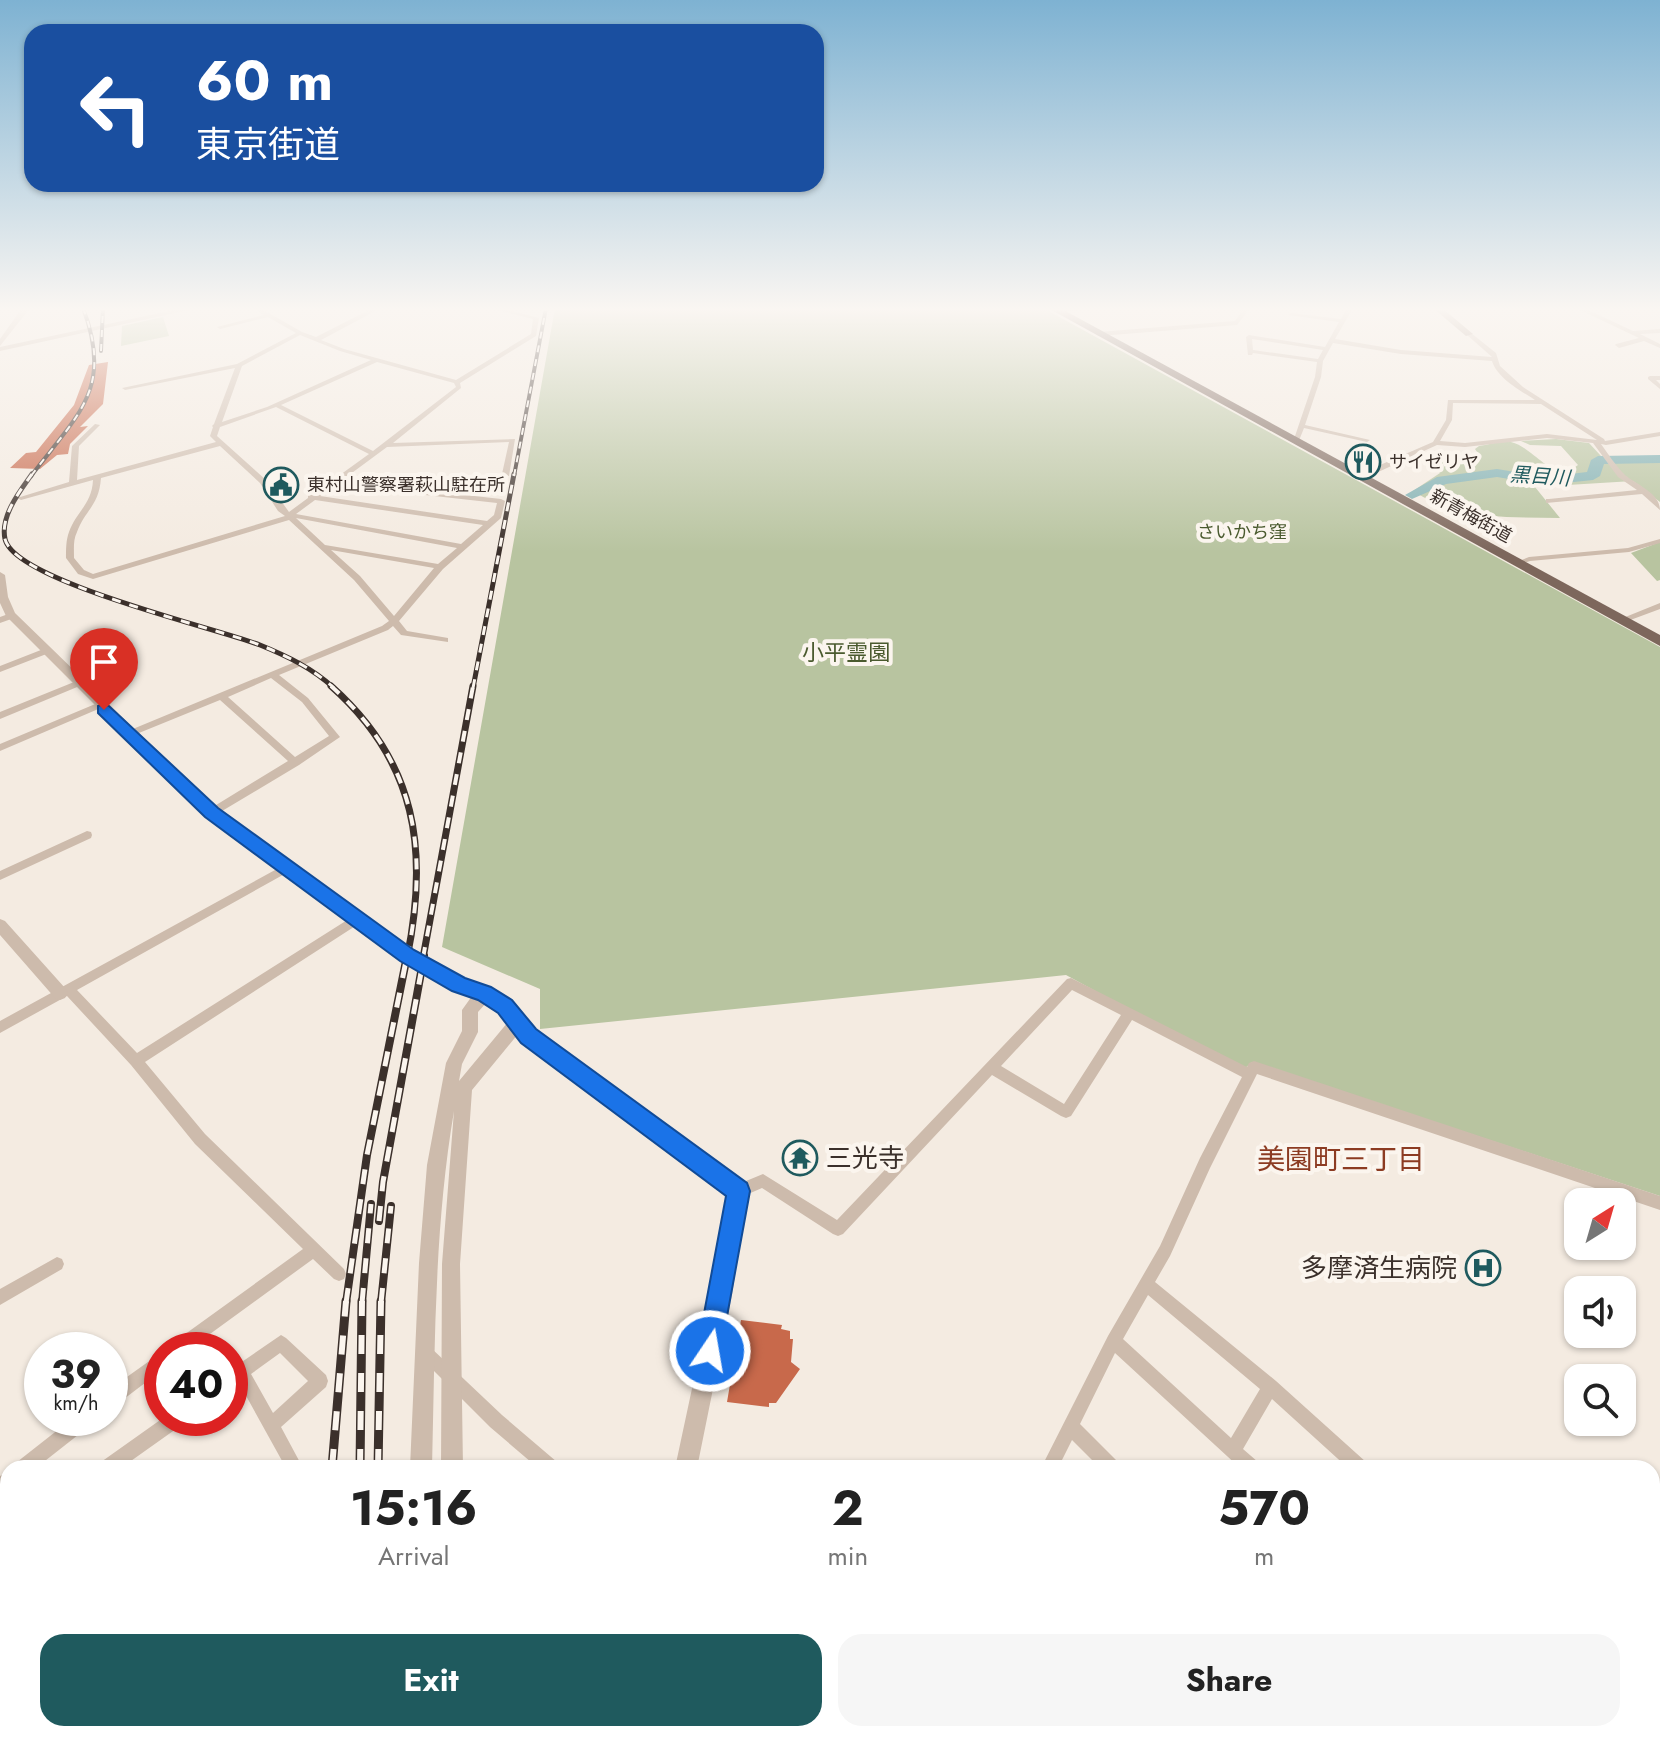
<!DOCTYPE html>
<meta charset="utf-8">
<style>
:root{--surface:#fff;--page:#f6f6f6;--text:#222;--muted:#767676;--accent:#1f5a5e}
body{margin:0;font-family:Jost,"Noto Sans JP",sans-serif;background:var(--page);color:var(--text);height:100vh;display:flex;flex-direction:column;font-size:30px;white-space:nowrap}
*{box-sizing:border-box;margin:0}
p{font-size:26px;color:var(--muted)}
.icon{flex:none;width:44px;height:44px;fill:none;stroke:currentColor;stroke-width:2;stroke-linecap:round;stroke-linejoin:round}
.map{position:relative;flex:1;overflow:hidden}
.details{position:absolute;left:0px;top:1460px;width:1660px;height:282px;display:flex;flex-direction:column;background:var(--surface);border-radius:24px 24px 0 0;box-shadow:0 2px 6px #0004}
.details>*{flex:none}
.top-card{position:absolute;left:24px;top:24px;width:800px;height:168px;border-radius:24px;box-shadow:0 2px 6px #0004;background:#1a4fa0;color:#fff;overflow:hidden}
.needle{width:52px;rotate:37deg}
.buttons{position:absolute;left:1564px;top:1188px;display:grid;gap:16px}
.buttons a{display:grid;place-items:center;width:72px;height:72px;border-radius:16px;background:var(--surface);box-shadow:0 2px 6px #0004;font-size:40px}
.speed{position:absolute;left:24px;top:1332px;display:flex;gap:16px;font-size:40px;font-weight:700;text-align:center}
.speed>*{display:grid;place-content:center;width:104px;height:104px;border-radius:50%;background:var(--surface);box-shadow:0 2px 6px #0004;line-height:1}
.speed small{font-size:20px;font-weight:400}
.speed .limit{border:12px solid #d22;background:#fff;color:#111}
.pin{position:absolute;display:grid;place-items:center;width:68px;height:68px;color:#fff;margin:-82px -34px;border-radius:50% 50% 50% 0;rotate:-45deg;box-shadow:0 0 8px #0007}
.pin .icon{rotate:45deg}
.me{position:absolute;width:88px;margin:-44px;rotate:12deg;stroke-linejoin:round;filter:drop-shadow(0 0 6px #0008)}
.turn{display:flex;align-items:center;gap:28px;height:168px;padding:0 40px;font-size:36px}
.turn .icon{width:104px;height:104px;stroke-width:2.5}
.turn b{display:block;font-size:56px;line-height:68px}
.eta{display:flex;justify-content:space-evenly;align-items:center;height:136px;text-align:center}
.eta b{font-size:48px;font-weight:700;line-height:56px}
.button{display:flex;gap:16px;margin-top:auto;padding:16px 40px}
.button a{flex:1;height:92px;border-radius:24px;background:var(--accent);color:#fff;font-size:32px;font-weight:700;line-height:92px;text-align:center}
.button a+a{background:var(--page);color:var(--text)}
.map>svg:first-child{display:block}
</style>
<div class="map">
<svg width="1660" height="1741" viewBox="0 0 1660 1741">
<rect width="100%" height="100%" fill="#f4ebe1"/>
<!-- green -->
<path fill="#b8c4a0" d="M 555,308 L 1043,308 L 1660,647 L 1660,1196 L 1252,1062 L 1242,1071 L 1066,975 L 540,1029 L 540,989 L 442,947 Z
M 163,317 L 169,336 L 121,346 L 122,326 Z
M 1556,439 L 1589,443 L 1601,456 L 1660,456 L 1660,502 L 1633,481 L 1535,487 L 1560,518 C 1508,517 1458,520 1413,491 L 1440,473 L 1433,465 L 1446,455 L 1465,465 L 1481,458 L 1475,449 L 1479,446 C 1488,445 1502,440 1511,442 C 1534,447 1553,485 1578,465 L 1561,446 L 1530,445 L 1521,441 Z
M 1660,542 L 1660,580 L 1657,581 L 1631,553 Z"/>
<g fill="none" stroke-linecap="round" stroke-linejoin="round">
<!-- river -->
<path fill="#7fb0b2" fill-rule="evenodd" d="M 1660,455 L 1660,463 L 1604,464 L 1600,476 L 1593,480 L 1545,485 L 1497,477 L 1446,484 L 1412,499 L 1405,495 L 1437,477 L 1497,469 L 1545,477 L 1587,472 L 1591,460 L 1598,456 Z"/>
</g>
<!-- building -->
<path fill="#c8694b" d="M 108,362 L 103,404 L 80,427 L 88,426 L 70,444 L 68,454 L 57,455 L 40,469 L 10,468 L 26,453 L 36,452 L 74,405 L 89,365 Z
M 741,1320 L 782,1325 L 781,1329 L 790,1331 L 790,1339 L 793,1339 L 791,1362 L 800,1369 L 776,1403 L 769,1403 L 769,1407 L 727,1402 Z"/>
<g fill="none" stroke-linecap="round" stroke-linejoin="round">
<!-- minor -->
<path fill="#cdbbac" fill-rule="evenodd" d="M 253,308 L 260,308 L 302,332 L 316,337 L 373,308 L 381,308 L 321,340 L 344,349 L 456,380 L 531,334 L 533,319 L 489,308 L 500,308 L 539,318 L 536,336 L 460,383 L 461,388 L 393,443 L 515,439 L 509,476 L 502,474 L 509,442 L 387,447 L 341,481 L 501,499 L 505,501 L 501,518 L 443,569 L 399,621 L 407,631 L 448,638 L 448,642 L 401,635 L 393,626 L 388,630 L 279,675 L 308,698 L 340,737 L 299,765 L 212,817 L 208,816 L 207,813 L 208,810 L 288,761 L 220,700 L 134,735 L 128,735 L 126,733 L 128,731 L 382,626 L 389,621 L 354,580 L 289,520 L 93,579 L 78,574 L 66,558 C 66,549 66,540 69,532 C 76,512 92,504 93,480 L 21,500 L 17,498 L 69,482 L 72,446 L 95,424 L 100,425 L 79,446 L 77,480 L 216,442 L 210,436 L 213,427 L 212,426 L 214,424 L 235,368 L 125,390 L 122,388 L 237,364 L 296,333 L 268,317 L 220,329 L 217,327 L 264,315 ZM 300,335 L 340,351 L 371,360 L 267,407 L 222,422 L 242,366 ZM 377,362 L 454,383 L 456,387 L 373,451 L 281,405 ZM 276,407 L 369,454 L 333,480 L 329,480 L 329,483 L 312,495 L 308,495 L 308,498 L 289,512 L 266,480 L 217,436 L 220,427 ZM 220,446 L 260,483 L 278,511 L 285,516 L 93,574 L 84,570 L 74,558 C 74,549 73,540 77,532 C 85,510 99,506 101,478 ZM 336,485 L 497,503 L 494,515 L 487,521 L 320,496 ZM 315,500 L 483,525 L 461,544 L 296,514 ZM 296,518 L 457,548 L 438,564 L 325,545 ZM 331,550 L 434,568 L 394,616 L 360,576 ZM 271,678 L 302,702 L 329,736 L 295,757 L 228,697 Z
M 1070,308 L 1092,308 L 1058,313 L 1055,311 Z
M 1244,308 L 1250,308 L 1237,325 L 1099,336 L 1096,334 L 1099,332 L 1235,321 Z
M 1347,308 L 1353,308 L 1335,339 L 1401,350 L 1492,357 L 1466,334 L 1471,333 L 1496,353 L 1500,366 L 1523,387 L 1604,439 L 1605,441 L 1660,432 L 1660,436 L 1606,445 L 1601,444 C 1608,454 1616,466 1625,475 C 1637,485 1660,493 1660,510 L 1642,494 L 1546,503 L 1546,499 L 1549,499 L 1637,490 L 1618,477 L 1593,443 L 1547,438 L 1465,447 L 1437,445 L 1363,479 L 1357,479 L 1357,475 L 1433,442 L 1446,420 L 1448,400 L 1535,400 C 1521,391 1497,378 1492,361 L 1401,354 L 1333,343 L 1323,361 L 1321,377 L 1305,425 L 1370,440 L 1367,442 L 1304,428 L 1298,443 L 1294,443 L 1293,442 L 1315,377 L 1317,362 L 1253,353 L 1252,355 L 1248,355 L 1246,337 L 1249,335 L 1325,347 L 1339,322 L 1288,315 L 1291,313 L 1341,319 ZM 1252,339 L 1323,350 L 1318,359 L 1253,350 ZM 1453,403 L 1541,404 L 1597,440 L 1547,434 L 1465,443 L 1440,441 L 1452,420 Z
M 1576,308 L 1584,308 L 1633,331 L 1660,329 L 1660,333 L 1640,334 L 1660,344 L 1660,348 L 1644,341 L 1619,348 L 1615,345 L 1616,344 L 1639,338 Z
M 1650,376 L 1660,376 L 1660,380 L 1656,380 L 1660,384 L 1660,389 L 1648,379 L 1648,377 Z
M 1660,539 L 1660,543 L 1629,552 L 1530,561 L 1518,565 L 1514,563 L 1529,557 L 1628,548 Z
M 1660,603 L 1660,609 L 1625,622 L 1622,623 L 1618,620 Z
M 11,613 L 15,616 L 14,618 L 0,623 L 0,617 Z
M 46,648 L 49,649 L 49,653 L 0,672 L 0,666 Z
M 79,680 L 84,683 L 82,685 L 0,719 L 0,712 Z
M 100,702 L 103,703 L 105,705 L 103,707 L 0,751 L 0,744 Z
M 87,831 L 91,832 L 92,835 L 91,838 L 0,880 L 0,871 Z
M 286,864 L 290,865 L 291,868 L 290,871 L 77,990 L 137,1053 L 352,917 L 356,915 L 360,917 L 362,920 L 360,923 L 145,1062 L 205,1134 L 344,1269 L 346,1274 L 344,1279 L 339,1281 L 334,1279 L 313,1259 L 188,1350 L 167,1350 L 170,1345 L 303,1249 L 195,1144 L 131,1065 L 67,996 L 0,1033 L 0,1021 Z
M 1071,978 L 1247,1067 L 1249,1063 L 1254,1061 L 1660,1196 L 1660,1210 L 1257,1074 L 1210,1168 L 1170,1256 L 1155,1282 L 1276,1381 L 1366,1462 L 1368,1468 L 1348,1468 L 1272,1399 L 1243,1449 L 1258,1462 L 1260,1468 L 1240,1468 L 1115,1353 L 1080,1424 L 1118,1462 L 1120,1468 L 1100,1468 L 1072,1440 L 1058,1468 L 1041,1468 L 1108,1336 L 1160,1246 L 1200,1158 L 1242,1077 L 1132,1020 L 1071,1116 L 1066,1118 L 1061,1116 L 992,1075 L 843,1234 L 838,1236 L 833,1234 L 762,1188 L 739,1198 L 734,1196 L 732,1191 L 734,1186 L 763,1174 L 837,1220 L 1067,979 ZM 1072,990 L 1121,1015 L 1064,1104 L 1001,1066 ZM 1148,1295 L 1260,1389 L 1231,1438 L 1123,1339 Z
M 57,1257 L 62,1259 L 64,1264 L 62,1269 L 0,1305 L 0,1289 Z
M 281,1335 L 286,1338 L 326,1375 L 328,1381 L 326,1387 L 281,1427 L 303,1468 L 286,1468 L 239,1383 L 230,1388 L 230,1370 ZM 280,1353 L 308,1381 L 273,1413 L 251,1374 Z
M 425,1344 L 430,1347 L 502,1415 L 557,1462 L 559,1468 L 538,1468 L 490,1427 L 420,1357 L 417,1352 L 420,1347 Z
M 162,1352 L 162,1370 L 116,1405 L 110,1407 L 110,1389 Z
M 73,1418 L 94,1418 L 92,1424 L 36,1468 L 15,1468 L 17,1462 Z
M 163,1418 L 185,1418 L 183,1424 L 121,1468 L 99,1468 L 101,1462 Z
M 8,1472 L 8,1490 L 0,1494 L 0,1476 Z
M 85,1734 L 109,1734 L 106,1741 L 82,1741 Z
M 140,1734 L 166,1734 L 169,1741 L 144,1741 Z
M 897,1734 L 918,1734 L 915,1741 L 894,1741 Z
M 987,1734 L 1010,1734 L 1013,1741 L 990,1741 Z
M 1064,1734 L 1085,1734 L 1082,1741 L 1061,1741 Z
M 1360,1734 L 1384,1734 L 1387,1741 L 1363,1741 Z"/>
<!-- tertiary -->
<path fill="#cdbbac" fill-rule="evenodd" d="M 22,308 L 30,308 L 0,346 L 0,339 Z
M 183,308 L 198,308 L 0,351 L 0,347 Z
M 0,572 L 5,575 L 8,597 L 15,613 L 217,809 L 412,951 L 464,980 L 489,988 L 511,1002 L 535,1031 L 745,1185 L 748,1191 L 732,1295 L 697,1468 L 675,1468 L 712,1295 L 729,1195 L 523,1041 L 518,1034 L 472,1090 L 460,1264 L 463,1468 L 441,1468 L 442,1264 L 454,1111 C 434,1229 435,1349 432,1468 L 410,1468 L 419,1263 L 427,1165 L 446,1063 L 462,1031 L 462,1010 L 472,996 L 454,990 L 402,959 L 207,817 L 6,616 L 0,603 ZM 486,1003 L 499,1012 L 508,1022 L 459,1081 L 462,1064 L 478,1032 L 478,1012 Z
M 0,919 L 5,921 L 65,988 L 68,993 L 65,998 L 60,1000 L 55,998 L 0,935 Z
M 417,1734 L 441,1734 L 441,1741 L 417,1741 Z
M 447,1734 L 471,1734 L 472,1741 L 448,1741 Z"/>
<!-- secondary -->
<path fill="#a18a7d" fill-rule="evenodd" d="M 1433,308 L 1442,308 L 1473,334 L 1466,336 Z
M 483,1734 L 515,1734 L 512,1741 L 480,1741 Z
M 789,1734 L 819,1734 L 822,1741 L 792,1741 Z"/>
<!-- primary -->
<path fill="#7d675c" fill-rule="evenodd" d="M 1048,308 L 1060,308 L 1660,635 L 1660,646 Z"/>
<!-- rail-far4 casing -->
<g stroke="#3b302b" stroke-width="4">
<path id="rail-far4" d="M 101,351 L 103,308
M 31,476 C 77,415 114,389 83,308
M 514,476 L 546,308"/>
</g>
<!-- rail-far3 casing -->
<g stroke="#3b302b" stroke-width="5">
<path id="rail-far3" d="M 32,474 C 20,491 0,516 5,539 C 14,581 216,628 260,645 C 287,656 312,668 334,688
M 473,688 L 514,474"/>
</g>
<!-- rail-far2 casing -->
<g stroke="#3b302b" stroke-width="7">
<path id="rail-far2" d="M 331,686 C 417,762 429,851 407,958
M 423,958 L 473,686"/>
</g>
<!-- rail-far1 casing -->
<g stroke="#3b302b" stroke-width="8">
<path id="rail-far1" d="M 379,1221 L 383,1182 L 424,956
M 346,1303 L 367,1155 L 407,956
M 362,1303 L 371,1204
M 381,1303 L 391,1206"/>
</g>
<!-- rail casing -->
<g stroke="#3b302b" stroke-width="9">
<path id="rail" d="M 332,1468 L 346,1301
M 360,1468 L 362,1301
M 378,1468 L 381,1301
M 324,1734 L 324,1741
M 362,1734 L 362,1741
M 388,1734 L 389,1741"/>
</g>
<!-- rail-far4 -->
<use href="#rail-far4" stroke="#fbf5ee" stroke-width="2" stroke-dasharray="7" stroke-linecap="butt"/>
<!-- rail-far3 -->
<use href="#rail-far3" stroke="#fbf5ee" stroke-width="3" stroke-dasharray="9" stroke-linecap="butt"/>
<!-- rail-far2 -->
<use href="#rail-far2" stroke="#fbf5ee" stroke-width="4" stroke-dasharray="11" stroke-linecap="butt"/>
<!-- rail-far1 -->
<use href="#rail-far1" stroke="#fbf5ee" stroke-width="5" stroke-dasharray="15" stroke-linecap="butt"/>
<!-- rail -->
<use href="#rail" stroke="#fbf5ee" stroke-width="6" stroke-dasharray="19" stroke-linecap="butt"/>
</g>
<!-- sky -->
<linearGradient id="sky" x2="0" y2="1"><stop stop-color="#7eb2d2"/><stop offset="0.56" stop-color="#faf6f2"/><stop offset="1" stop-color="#faf6f2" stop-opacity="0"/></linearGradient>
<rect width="1660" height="552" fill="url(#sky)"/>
<!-- route -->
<path fill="#1a73e8" stroke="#114b97" stroke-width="2" d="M 104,704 L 109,706 L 218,808 L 414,950 L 465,978 L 491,987 L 512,1000 L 536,1029 L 747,1183 L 750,1191 L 719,1360 L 710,1363 L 701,1360 L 697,1351 L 726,1196 L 521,1043 L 498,1013 L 478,1000 L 452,991 L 400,961 L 205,817 L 98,713 L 98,706 Z"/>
<!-- icons -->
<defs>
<g id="restaurant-ring" transform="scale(1.8)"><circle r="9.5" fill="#fbf5ee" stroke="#1f5a5e" stroke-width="1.5"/><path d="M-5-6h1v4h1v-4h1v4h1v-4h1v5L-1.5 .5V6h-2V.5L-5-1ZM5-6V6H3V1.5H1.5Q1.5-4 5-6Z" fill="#1f5a5e"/></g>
<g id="civic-ring" transform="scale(1.8)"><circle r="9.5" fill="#fbf5ee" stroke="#1f5a5e" stroke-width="1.5"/><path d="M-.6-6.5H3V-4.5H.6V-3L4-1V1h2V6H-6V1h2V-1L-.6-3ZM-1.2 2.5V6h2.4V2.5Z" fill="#1f5a5e"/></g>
<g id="temple-ring" transform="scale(1.8)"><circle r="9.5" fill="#fbf5ee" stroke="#1f5a5e" stroke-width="1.5"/><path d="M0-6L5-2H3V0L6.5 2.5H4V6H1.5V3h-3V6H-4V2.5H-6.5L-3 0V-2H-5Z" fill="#1f5a5e"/></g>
<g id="hospital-ring" transform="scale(1.8)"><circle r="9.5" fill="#fbf5ee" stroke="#1f5a5e" stroke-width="1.5"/><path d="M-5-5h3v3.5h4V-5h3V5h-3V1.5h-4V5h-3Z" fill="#1f5a5e"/></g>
</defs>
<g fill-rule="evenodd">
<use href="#restaurant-ring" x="1363" y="462"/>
<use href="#civic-ring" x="281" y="485"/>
<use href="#temple-ring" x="800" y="1158"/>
<use href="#hospital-ring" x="1483" y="1268"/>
</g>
<g text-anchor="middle" stroke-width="8" stroke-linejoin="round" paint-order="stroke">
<!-- far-poi labels -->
<g font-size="18" fill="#3b302b" stroke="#fbf5ee" text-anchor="start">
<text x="1389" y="468">サイゼリヤ</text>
<text x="307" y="491">東村山警察署萩山駐在所</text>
</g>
<!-- far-street labels -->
<g font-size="18" fill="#3b302b" stroke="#fbf5ee">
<text transform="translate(1471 516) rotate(29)" y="6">新青梅街道</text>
</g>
<!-- far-park labels -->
<g font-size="18" fill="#4a5a2e" stroke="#fbf5ee">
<text x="1242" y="538">さいかち窪</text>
</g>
<!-- far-water labels -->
<g font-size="20" font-style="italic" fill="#1f5a5e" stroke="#fbf5ee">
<text transform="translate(1540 476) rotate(4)" y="7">黒目川</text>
</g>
<!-- park labels -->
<g font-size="22" fill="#4a5a2e" stroke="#fbf5ee">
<text x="846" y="660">小平霊園</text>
</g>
<!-- near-poi labels -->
<g font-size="26" fill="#3b302b" stroke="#fbf5ee" text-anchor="start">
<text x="826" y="1167">三光寺</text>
<text x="1457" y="1277" text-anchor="end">多摩済生病院</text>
</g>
<!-- near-neighbourhood labels -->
<g font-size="28" fill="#8c3b22" stroke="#fbf5ee">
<text x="1341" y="1169">美園町三丁目</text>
</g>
</g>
</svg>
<div class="buttons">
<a><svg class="needle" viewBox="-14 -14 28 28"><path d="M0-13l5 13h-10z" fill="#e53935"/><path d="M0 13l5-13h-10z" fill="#767676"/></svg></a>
<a><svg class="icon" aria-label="sound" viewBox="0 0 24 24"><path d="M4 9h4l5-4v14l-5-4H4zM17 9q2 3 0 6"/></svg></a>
<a><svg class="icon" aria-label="search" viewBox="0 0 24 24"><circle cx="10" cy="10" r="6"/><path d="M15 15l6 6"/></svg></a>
</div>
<div class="speed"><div>39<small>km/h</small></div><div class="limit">40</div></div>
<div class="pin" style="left:104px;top:710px;background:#d93025"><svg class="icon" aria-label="arrive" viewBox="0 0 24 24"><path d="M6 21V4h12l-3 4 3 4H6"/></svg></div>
<svg class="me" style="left:710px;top:1351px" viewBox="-20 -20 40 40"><circle r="17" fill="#1a73e8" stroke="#fff" stroke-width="3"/><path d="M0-11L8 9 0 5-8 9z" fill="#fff"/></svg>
<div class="top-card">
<div class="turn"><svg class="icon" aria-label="left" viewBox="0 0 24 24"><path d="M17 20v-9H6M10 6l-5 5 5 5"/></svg><div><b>60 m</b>東京街道</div></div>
</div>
<section class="details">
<div class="eta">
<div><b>15:16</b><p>Arrival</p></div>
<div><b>2</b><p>min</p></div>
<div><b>570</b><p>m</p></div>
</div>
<div class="button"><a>Exit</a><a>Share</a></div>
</section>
</div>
